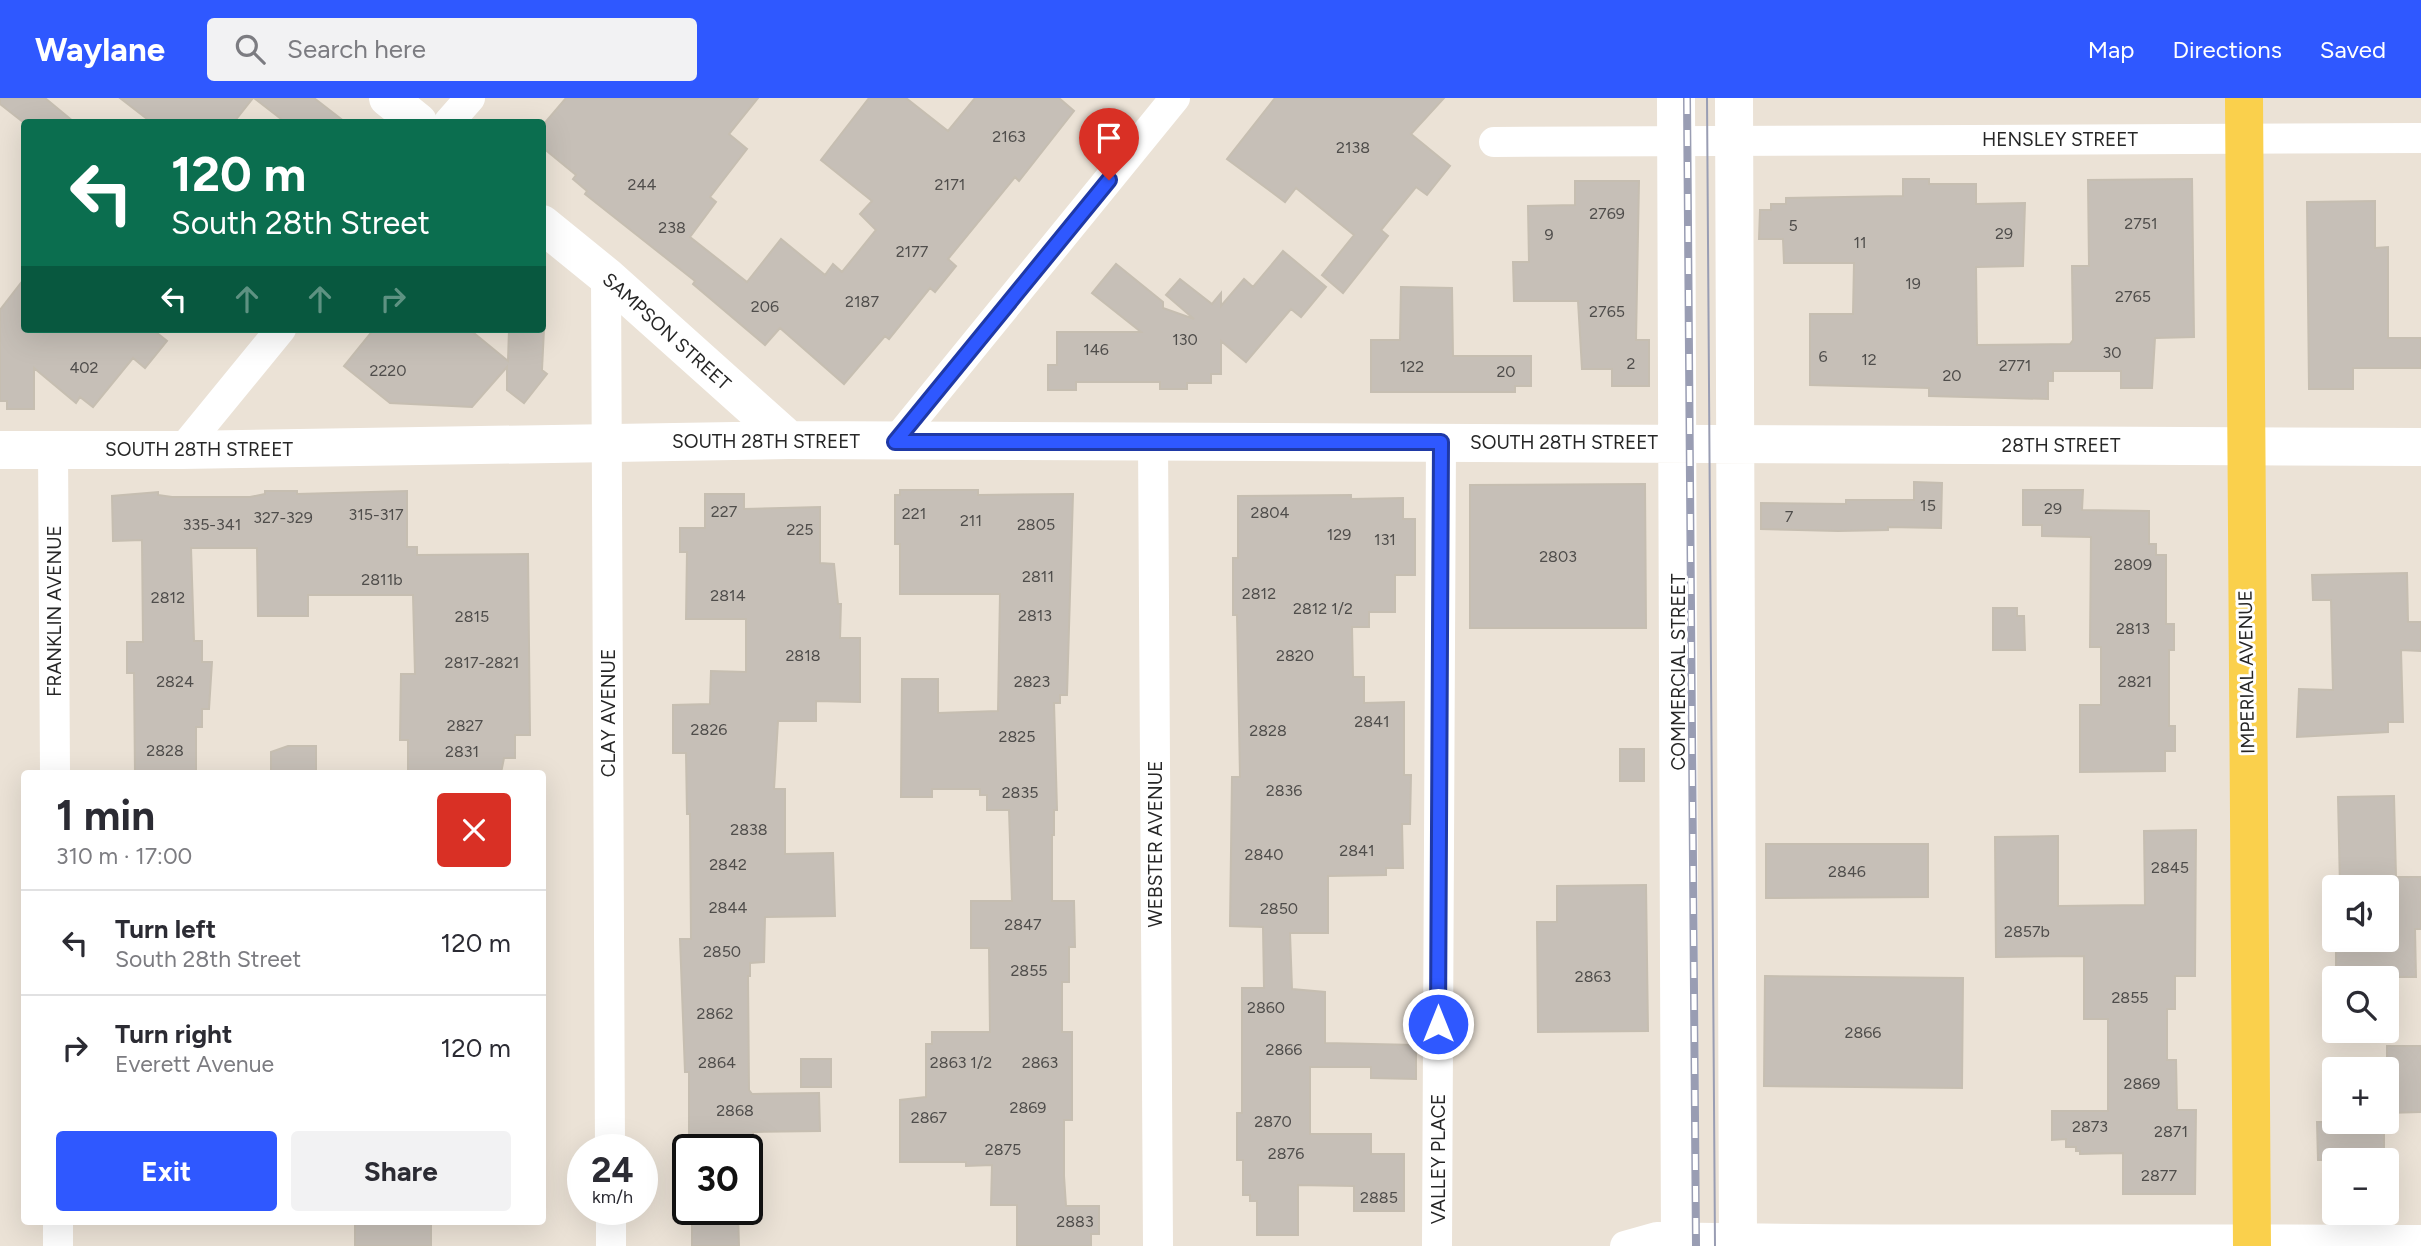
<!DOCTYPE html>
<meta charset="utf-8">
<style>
:root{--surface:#fff;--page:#f2f2f3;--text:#2b2b33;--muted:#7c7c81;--line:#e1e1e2;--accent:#2f58ff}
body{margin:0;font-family:Figtree,sans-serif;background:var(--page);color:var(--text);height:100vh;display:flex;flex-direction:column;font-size:26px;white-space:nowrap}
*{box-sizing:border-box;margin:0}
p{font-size:23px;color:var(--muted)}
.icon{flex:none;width:38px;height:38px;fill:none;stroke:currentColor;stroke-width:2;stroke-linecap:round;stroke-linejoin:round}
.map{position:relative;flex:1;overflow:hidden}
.drawer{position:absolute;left:21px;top:672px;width:525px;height:455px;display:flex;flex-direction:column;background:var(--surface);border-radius:7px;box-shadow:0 7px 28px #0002}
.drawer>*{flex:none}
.top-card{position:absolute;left:21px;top:21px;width:525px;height:214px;border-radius:7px;box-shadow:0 7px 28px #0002;background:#0b6e4f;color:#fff;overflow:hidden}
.tools{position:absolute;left:2322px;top:777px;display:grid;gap:14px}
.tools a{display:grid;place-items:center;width:77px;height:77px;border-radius:7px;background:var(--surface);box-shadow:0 7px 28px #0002;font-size:35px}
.speed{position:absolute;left:567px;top:1036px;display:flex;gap:14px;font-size:35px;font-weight:700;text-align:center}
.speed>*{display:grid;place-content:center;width:91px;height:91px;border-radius:50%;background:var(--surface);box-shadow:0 7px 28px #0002;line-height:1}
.speed small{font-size:18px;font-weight:400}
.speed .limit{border:4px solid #111;border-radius:10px;background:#fff;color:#111}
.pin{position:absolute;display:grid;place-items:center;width:60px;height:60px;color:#fff;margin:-72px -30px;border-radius:50% 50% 50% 0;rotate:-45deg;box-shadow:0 0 7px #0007}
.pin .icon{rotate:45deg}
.me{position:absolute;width:77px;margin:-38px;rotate:0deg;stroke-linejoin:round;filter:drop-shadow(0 0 5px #0008)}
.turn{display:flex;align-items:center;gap:24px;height:147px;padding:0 35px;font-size:32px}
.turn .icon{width:91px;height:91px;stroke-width:2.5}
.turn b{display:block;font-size:49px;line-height:60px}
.lanes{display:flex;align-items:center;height:66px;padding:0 35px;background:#0003;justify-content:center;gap:35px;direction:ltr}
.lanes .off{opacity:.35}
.round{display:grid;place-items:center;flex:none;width:74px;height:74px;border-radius:7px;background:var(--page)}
.headline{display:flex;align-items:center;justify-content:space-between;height:119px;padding:0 35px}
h1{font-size:42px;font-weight:700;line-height:52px}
.action{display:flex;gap:14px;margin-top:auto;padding:14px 35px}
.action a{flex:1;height:80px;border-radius:7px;background:var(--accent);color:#fff;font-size:28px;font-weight:700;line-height:80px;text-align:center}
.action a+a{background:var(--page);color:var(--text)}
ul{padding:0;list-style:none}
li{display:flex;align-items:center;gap:21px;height:105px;padding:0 35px;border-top:2px solid var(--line)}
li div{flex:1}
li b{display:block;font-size:26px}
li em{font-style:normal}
header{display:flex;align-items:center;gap:42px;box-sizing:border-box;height:98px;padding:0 35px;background:var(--accent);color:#fff}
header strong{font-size:33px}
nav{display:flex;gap:38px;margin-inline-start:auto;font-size:24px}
.search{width:490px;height:63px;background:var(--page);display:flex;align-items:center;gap:18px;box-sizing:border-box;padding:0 24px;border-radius:7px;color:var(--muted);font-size:26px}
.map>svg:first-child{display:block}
</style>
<header>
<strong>Waylane</strong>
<div class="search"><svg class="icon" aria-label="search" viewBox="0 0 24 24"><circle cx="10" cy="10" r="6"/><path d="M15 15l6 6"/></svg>Search here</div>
<nav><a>Map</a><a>Directions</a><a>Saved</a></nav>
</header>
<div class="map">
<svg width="2421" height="1148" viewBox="0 0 2421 1148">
<rect width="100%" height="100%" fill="#ebe2d6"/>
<!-- building -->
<path fill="#c6bfb7" stroke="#c6beb1" stroke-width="2" d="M 0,0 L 45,0 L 74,24 L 23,24 L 0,6 Z
M 120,0 L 253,0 L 234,24 L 151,24 Z
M 254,0 L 314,0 L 345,24 L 285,24 Z
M 566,0 L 758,0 L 729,36 L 747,51 L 710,99 L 716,104 L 690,139 L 747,184 L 781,141 L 825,177 L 833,166 L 842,174 L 876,132 L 860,116 L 872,103 L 821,62 L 869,0 L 906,0 L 948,33 L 975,0 L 1059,0 L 1074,13 L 1019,83 L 1015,79 L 948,161 L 956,168 L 935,194 L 930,190 L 889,241 L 885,238 L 844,286 L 780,230 L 765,247 L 693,186 L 695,183 L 585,96 L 587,93 L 573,81 L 576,77 L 542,49 L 542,28 Z
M 1275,0 L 1444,0 L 1411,36 L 1450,68 L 1427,97 L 1416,89 L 1381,132 L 1388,138 L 1343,195 L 1322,177 L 1354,137 L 1296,90 L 1285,104 L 1227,61 Z
M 1903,81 L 1929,81 L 1929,86 L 1976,86 L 1976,106 L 2025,105 L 2023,168 L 1976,169 L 1977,247 L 2070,246 L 2073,242 L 2072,168 L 2089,168 L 2088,82 L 2192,81 L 2194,239 L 2155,240 L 2152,290 L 2121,290 L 2121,273 L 2053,273 L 2053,283 L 2048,283 L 2048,301 L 1929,298 L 1929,290 L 1810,287 L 1810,216 L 1853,216 L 1854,165 L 1784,165 L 1783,141 L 1759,141 L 1760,112 L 1771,112 L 1771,106 L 1786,106 L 1786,100 L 1903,98 Z
M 1575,83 L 1639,83 L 1636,242 L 1649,242 L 1649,288 L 1612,288 L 1612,271 L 1582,271 L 1578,203 L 1514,203 L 1513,164 L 1529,164 L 1528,108 L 1575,107 Z
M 2375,103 L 2375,150 L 2388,149 L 2388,240 L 2421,240 L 2421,270 L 2353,270 L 2353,291 L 2309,291 L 2307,104 Z
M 1283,153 L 1326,189 L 1301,219 L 1291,211 L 1246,264 L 1221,243 L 1221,276 L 1211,276 L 1211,285 L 1187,285 L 1187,291 L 1160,291 L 1160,284 L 1076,284 L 1076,292 L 1048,292 L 1048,267 L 1057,267 L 1057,234 L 1141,234 L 1092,195 L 1116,166 L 1163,204 L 1163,210 L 1194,221 L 1166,197 L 1180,181 L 1212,206 L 1221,195 L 1221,208 L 1244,181 L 1253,189 Z
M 24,181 L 24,231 L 152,231 L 167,243 L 145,270 L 133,260 L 93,309 L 80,299 L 76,305 L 34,270 L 34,311 L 7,311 L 7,303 L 0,303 L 0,212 Z
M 1401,189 L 1452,190 L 1453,258 L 1531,258 L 1531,288 L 1515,288 L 1515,294 L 1371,294 L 1371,242 L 1400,242 Z
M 374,231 L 469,231 L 508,263 L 509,231 L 544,231 L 542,272 L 547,276 L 524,305 L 507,292 L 507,269 L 472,309 L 390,305 L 344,268 Z
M 1914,384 L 1942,385 L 1941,430 L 1888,429 L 1888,432 L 1838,433 L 1761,431 L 1761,405 L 1846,406 L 1846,402 L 1914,402 Z
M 1645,386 L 1646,530 L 1470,530 L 1470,387 Z
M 900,392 L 978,392 L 978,397 L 1073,396 L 1067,597 L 1060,597 L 1060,605 L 1054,605 L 1057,712 L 1054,712 L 1054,737 L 1052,737 L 1052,803 L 1074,803 L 1075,849 L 1069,849 L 1069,884 L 1062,884 L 1062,934 L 1072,934 L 1072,1022 L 1064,1022 L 1064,1078 L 1066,1108 L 1099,1108 L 1099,1136 L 1091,1136 L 1091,1148 L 1017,1148 L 1017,1107 L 991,1107 L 992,1067 L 966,1068 L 966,1064 L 900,1064 L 900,1002 L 926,999 L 926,946 L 932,946 L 932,934 L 990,934 L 989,850 L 971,850 L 971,803 L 1012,803 L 1009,712 L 987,712 L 987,697 L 980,697 L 980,691 L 932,691 L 932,699 L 901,699 L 902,581 L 938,581 L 938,615 L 998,613 L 1000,496 L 900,496 L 900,446 L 895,446 L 895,397 L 900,397 Z
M 2023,392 L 2083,392 L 2082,412 L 2149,413 L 2149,446 L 2156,446 L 2156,457 L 2166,457 L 2166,526 L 2174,526 L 2174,552 L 2169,552 L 2169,628 L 2175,628 L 2175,653 L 2165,653 L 2165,673 L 2080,674 L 2080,607 L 2101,607 L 2101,549 L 2090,549 L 2091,439 L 2042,438 L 2042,427 L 2023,427 Z
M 265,393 L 297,393 L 297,396 L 407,393 L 407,449 L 417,449 L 417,457 L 528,456 L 530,637 L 515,637 L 515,660 L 504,660 L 501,675 L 408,675 L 408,642 L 400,642 L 401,576 L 415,576 L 413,497 L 308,497 L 308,518 L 258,518 L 257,450 L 191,450 L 194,543 L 202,543 L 202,564 L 212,564 L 209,611 L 202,611 L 202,629 L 196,629 L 196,676 L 135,676 L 134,575 L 127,575 L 127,544 L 143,544 L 142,442 L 113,443 L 112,398 L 158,394 L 158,397 L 172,399 L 250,399 L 265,396 Z
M 705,396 L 744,396 L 744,411 L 820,409 L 820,465 L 834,466 L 838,506 L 841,506 L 840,540 L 860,540 L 860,604 L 816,603 L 816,623 L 778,623 L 774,691 L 785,691 L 785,756 L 833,755 L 835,818 L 765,819 L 764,864 L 750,865 L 750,878 L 748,878 L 749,992 L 752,996 L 819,995 L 820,1033 L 753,1034 L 753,1037 L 747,1038 L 747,1052 L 689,1052 L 689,974 L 685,974 L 680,841 L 691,841 L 690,716 L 687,716 L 686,655 L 673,655 L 673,607 L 710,606 L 711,573 L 746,574 L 746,521 L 686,521 L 687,454 L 680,454 L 680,430 L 705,430 Z
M 1351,397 L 1351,401 L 1403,400 L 1403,421 L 1415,421 L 1415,477 L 1395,477 L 1395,514 L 1369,514 L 1369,529 L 1352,529 L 1353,579 L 1364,579 L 1364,605 L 1404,604 L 1404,677 L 1411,677 L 1410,726 L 1402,726 L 1403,770 L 1386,770 L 1386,777 L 1328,778 L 1328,835 L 1290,835 L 1292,891 L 1325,894 L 1325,945 L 1416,947 L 1416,981 L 1371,980 L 1371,969 L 1310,969 L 1310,1036 L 1371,1036 L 1371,1056 L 1404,1056 L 1404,1113 L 1354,1113 L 1354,1088 L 1298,1087 L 1298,1137 L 1257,1137 L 1257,1103 L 1250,1103 L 1250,1097 L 1243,1097 L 1243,1062 L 1237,1062 L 1237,1015 L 1242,1015 L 1242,890 L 1264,890 L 1263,829 L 1230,828 L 1232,679 L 1240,679 L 1237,517 L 1233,517 L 1233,460 L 1238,460 L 1238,398 Z
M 2407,475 L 2408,524 L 2421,524 L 2421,553 L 2401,552 L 2403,624 L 2388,624 L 2388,634 L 2297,639 L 2299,591 L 2333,592 L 2331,502 L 2313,502 L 2312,477 Z
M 1993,510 L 2017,510 L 2017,518 L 2024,518 L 2025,552 L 1993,552 Z
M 288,648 L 316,648 L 316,676 L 271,676 L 271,654 Z
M 1620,651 L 1644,651 L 1644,683 L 1620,683 Z
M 2394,698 L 2396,779 L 2421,779 L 2421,831 L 2415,831 L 2416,879 L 2336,879 L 2336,842 L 2387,842 L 2387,789 L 2340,789 L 2338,699 Z
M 2196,732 L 2195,878 L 2175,878 L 2175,911 L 2167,911 L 2167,962 L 2176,962 L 2177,1012 L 2196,1012 L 2195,1096 L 2123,1096 L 2123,1055 L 2080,1056 L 2080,1053 L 2076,1053 L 2076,1049 L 2066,1049 L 2066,1041 L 2052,1042 L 2052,1013 L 2108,1013 L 2108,921 L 2084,921 L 2084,858 L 1996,859 L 1995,739 L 2058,738 L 2058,808 L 2145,807 L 2144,733 Z
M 1766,746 L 1928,746 L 1928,799 L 1766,800 Z
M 1646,787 L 1648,933 L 1538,934 L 1537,824 L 1557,824 L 1557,788 Z
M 1765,878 L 1963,880 L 1962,990 L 1764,988 Z
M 2387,948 L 2421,948 L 2421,1014 L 2387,1015 Z
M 801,961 L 831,961 L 831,989 L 801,989 Z
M 2317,1024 L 2384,1024 L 2384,1062 L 2318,1062 Z
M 738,1115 L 739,1148 L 692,1148 L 692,1121 L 696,1121 L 696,1116 Z
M 355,1124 L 431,1124 L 431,1148 L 355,1148 Z"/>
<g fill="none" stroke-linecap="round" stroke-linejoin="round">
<!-- street -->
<path stroke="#fff" stroke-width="30" d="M 449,24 L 470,0
M 1494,44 L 2421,40
M 606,178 L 610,1052
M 1153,343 L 1158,1148
M 895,344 L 1175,0
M 53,351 L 55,676
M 182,352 L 281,231
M 611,1111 L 611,1148
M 58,1124 L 58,1148
M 1437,1148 L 1441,344
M 1625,1148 L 1657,1139 C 1911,1144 2166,1140 2421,1142"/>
<!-- secondary -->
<path stroke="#fff" stroke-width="38" d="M 388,0 L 418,24
M 1676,0 L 1680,1148
M 1734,0 L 1738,1148
M 542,126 L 606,178 L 789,342
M 0,352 L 182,352 L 789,342 L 2421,349"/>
<!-- primary -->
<path stroke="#fad04c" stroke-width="38" d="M 2244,0 L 2252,1148"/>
<!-- tram -->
<path stroke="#999db3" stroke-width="2" d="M 1707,0 L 1715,1148"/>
<!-- rail casing -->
<g stroke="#999db3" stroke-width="8">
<path id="rail" d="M 1687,0 L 1696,1148"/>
</g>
<!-- rail -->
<use href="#rail" stroke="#fff" stroke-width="5" stroke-dasharray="16" stroke-linecap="butt"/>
</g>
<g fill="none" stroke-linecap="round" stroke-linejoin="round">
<!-- route casing -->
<g stroke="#1f39a6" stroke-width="18">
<path id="route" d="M 1109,82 L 895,344 L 1441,344 L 1438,926"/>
</g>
<!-- route -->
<use href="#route" stroke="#2f58ff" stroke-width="12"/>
</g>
<g text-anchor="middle" stroke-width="6" stroke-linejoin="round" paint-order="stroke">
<!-- number labels -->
<g font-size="16" fill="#4f4d4b">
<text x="1009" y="44">2163</text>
<text x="1353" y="55">2138</text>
<text x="642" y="92">244</text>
<text x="950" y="92">2171</text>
<text x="1607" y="121">2769</text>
<text x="2141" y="131">2751</text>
<text x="1793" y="133">5</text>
<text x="672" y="135">238</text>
<text x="2004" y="141">29</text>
<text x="1549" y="142">9</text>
<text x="1860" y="150">11</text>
<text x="912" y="159">2177</text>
<text x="1913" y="191">19</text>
<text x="2133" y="204">2765</text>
<text x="862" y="209">2187</text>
<text x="765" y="214">206</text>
<text x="1607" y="219">2765</text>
<text x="1185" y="247">130</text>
<text x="1096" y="257">146</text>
<text x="2112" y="260">30</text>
<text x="1823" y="264">6</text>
<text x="1869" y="267">12</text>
<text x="1631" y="271">2</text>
<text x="2015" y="273">2771</text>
<text x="1412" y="274">122</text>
<text x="84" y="275">402</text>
<text x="388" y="278">2220</text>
<text x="1506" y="279">20</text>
<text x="1952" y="283">20</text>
<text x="1928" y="413">15</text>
<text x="2053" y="416">29</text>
<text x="724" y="419">227</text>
<text x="1270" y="420">2804</text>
<text x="914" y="421">221</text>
<text x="376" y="422">315-317</text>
<text x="1789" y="424">7</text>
<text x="283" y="425">327-329</text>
<text x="971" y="428">211</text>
<text x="212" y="432">335-341</text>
<text x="1036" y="432">2805</text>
<text x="800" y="437">225</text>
<text x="1339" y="442">129</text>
<text x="1385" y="447">131</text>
<text x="1558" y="464">2803</text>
<text x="2133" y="472">2809</text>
<text x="1038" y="484">2811</text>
<text x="382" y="487">2811b</text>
<text x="1259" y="501">2812</text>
<text x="728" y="503">2814</text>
<text x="168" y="505">2812</text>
<text x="1323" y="516">2812 1/2</text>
<text x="1035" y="523">2813</text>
<text x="472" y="524">2815</text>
<text x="2133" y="536">2813</text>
<text x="803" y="563">2818</text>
<text x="1295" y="563">2820</text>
<text x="482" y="570">2817-2821</text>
<text x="175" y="589">2824</text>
<text x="1032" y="589">2823</text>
<text x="2135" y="589">2821</text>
<text x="1372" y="629">2841</text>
<text x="465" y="633">2827</text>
<text x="709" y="637">2826</text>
<text x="1268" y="638">2828</text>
<text x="1017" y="644">2825</text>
<text x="165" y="658">2828</text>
<text x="462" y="659">2831</text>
<text x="1284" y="698">2836</text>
<text x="1020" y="700">2835</text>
<text x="749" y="737">2838</text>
<text x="1357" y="758">2841</text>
<text x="1264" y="762">2840</text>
<text x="728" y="772">2842</text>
<text x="2170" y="775">2845</text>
<text x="1847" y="779">2846</text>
<text x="728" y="815">2844</text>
<text x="1279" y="816">2850</text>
<text x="1023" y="832">2847</text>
<text x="2027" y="839">2857b</text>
<text x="722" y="859">2850</text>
<text x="1029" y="878">2855</text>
<text x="1593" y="884">2863</text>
<text x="2130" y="905">2855</text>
<text x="1266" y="915">2860</text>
<text x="715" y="921">2862</text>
<text x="1863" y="940">2866</text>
<text x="1284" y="957">2866</text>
<text x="717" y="970">2864</text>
<text x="961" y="970">2863 1/2</text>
<text x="1040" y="970">2863</text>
<text x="2142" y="991">2869</text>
<text x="1028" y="1015">2869</text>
<text x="735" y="1018">2868</text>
<text x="929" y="1025">2867</text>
<text x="1273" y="1029">2870</text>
<text x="2090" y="1034">2873</text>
<text x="2171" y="1039">2871</text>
<text x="1003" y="1057">2875</text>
<text x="1286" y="1061">2876</text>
<text x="2159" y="1083">2877</text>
<text x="1379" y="1105">2885</text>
<text x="1075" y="1129">2883</text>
</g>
<!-- street labels -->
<g font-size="19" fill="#272727" stroke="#fff">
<text x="2060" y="48">HENSLEY STREET</text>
<text transform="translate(667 233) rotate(42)" y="7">SAMPSON STREET</text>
<text x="766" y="350">SOUTH 28TH STREET</text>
<text x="1564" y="351">SOUTH 28TH STREET</text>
<text x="2061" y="354">28TH STREET</text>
<text x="199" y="358">SOUTH 28TH STREET</text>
<text transform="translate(54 513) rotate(-90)" y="7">FRANKLIN AVENUE</text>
<text transform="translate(1678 574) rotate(-90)" y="7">COMMERCIAL STREET</text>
<text transform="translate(2246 574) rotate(-91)" y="7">IMPERIAL AVENUE</text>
<text transform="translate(608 615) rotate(-90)" y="7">CLAY AVENUE</text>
<text transform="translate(1155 746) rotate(-90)" y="7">WEBSTER AVENUE</text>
<text transform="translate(1438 1061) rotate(-90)" y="7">VALLEY PLACE</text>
</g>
</g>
</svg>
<div class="tools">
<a><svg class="icon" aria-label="sound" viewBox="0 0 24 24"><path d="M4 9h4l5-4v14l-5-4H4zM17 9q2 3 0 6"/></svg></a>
<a><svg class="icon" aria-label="search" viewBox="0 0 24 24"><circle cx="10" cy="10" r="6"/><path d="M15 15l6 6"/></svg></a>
<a>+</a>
<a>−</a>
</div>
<div class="speed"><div>24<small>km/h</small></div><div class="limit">30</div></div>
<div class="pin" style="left:1109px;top:82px;background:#d93025"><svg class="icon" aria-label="arrive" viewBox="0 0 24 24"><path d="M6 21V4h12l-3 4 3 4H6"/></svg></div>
<svg class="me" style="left:1438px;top:926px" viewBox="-20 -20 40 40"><circle r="17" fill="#2f58ff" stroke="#fff" stroke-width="3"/><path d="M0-11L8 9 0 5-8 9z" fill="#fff"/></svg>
<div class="top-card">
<div class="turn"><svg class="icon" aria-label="left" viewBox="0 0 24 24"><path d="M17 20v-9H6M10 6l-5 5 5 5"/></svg><div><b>120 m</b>South 28th Street</div></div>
<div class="lanes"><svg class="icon" aria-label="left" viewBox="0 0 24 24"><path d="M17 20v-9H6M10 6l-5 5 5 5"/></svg><svg class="icon off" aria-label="ahead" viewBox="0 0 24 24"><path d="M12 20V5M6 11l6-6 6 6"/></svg><svg class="icon off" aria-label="ahead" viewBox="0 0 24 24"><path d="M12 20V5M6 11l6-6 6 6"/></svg><svg class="icon off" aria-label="right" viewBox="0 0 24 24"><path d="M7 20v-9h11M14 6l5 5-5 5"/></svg></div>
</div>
<section class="drawer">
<div class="headline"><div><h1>1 min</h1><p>310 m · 17:00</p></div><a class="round" style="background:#d93025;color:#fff"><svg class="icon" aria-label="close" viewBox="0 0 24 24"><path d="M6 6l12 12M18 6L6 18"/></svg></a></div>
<ul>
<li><svg class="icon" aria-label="left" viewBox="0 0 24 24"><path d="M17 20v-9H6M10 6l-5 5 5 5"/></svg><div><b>Turn left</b><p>South 28th Street</p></div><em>120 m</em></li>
<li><svg class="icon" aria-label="right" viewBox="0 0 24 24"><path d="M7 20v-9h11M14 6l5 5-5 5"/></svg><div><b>Turn right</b><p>Everett Avenue</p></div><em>120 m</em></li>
</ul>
<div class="action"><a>Exit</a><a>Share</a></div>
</section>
</div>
